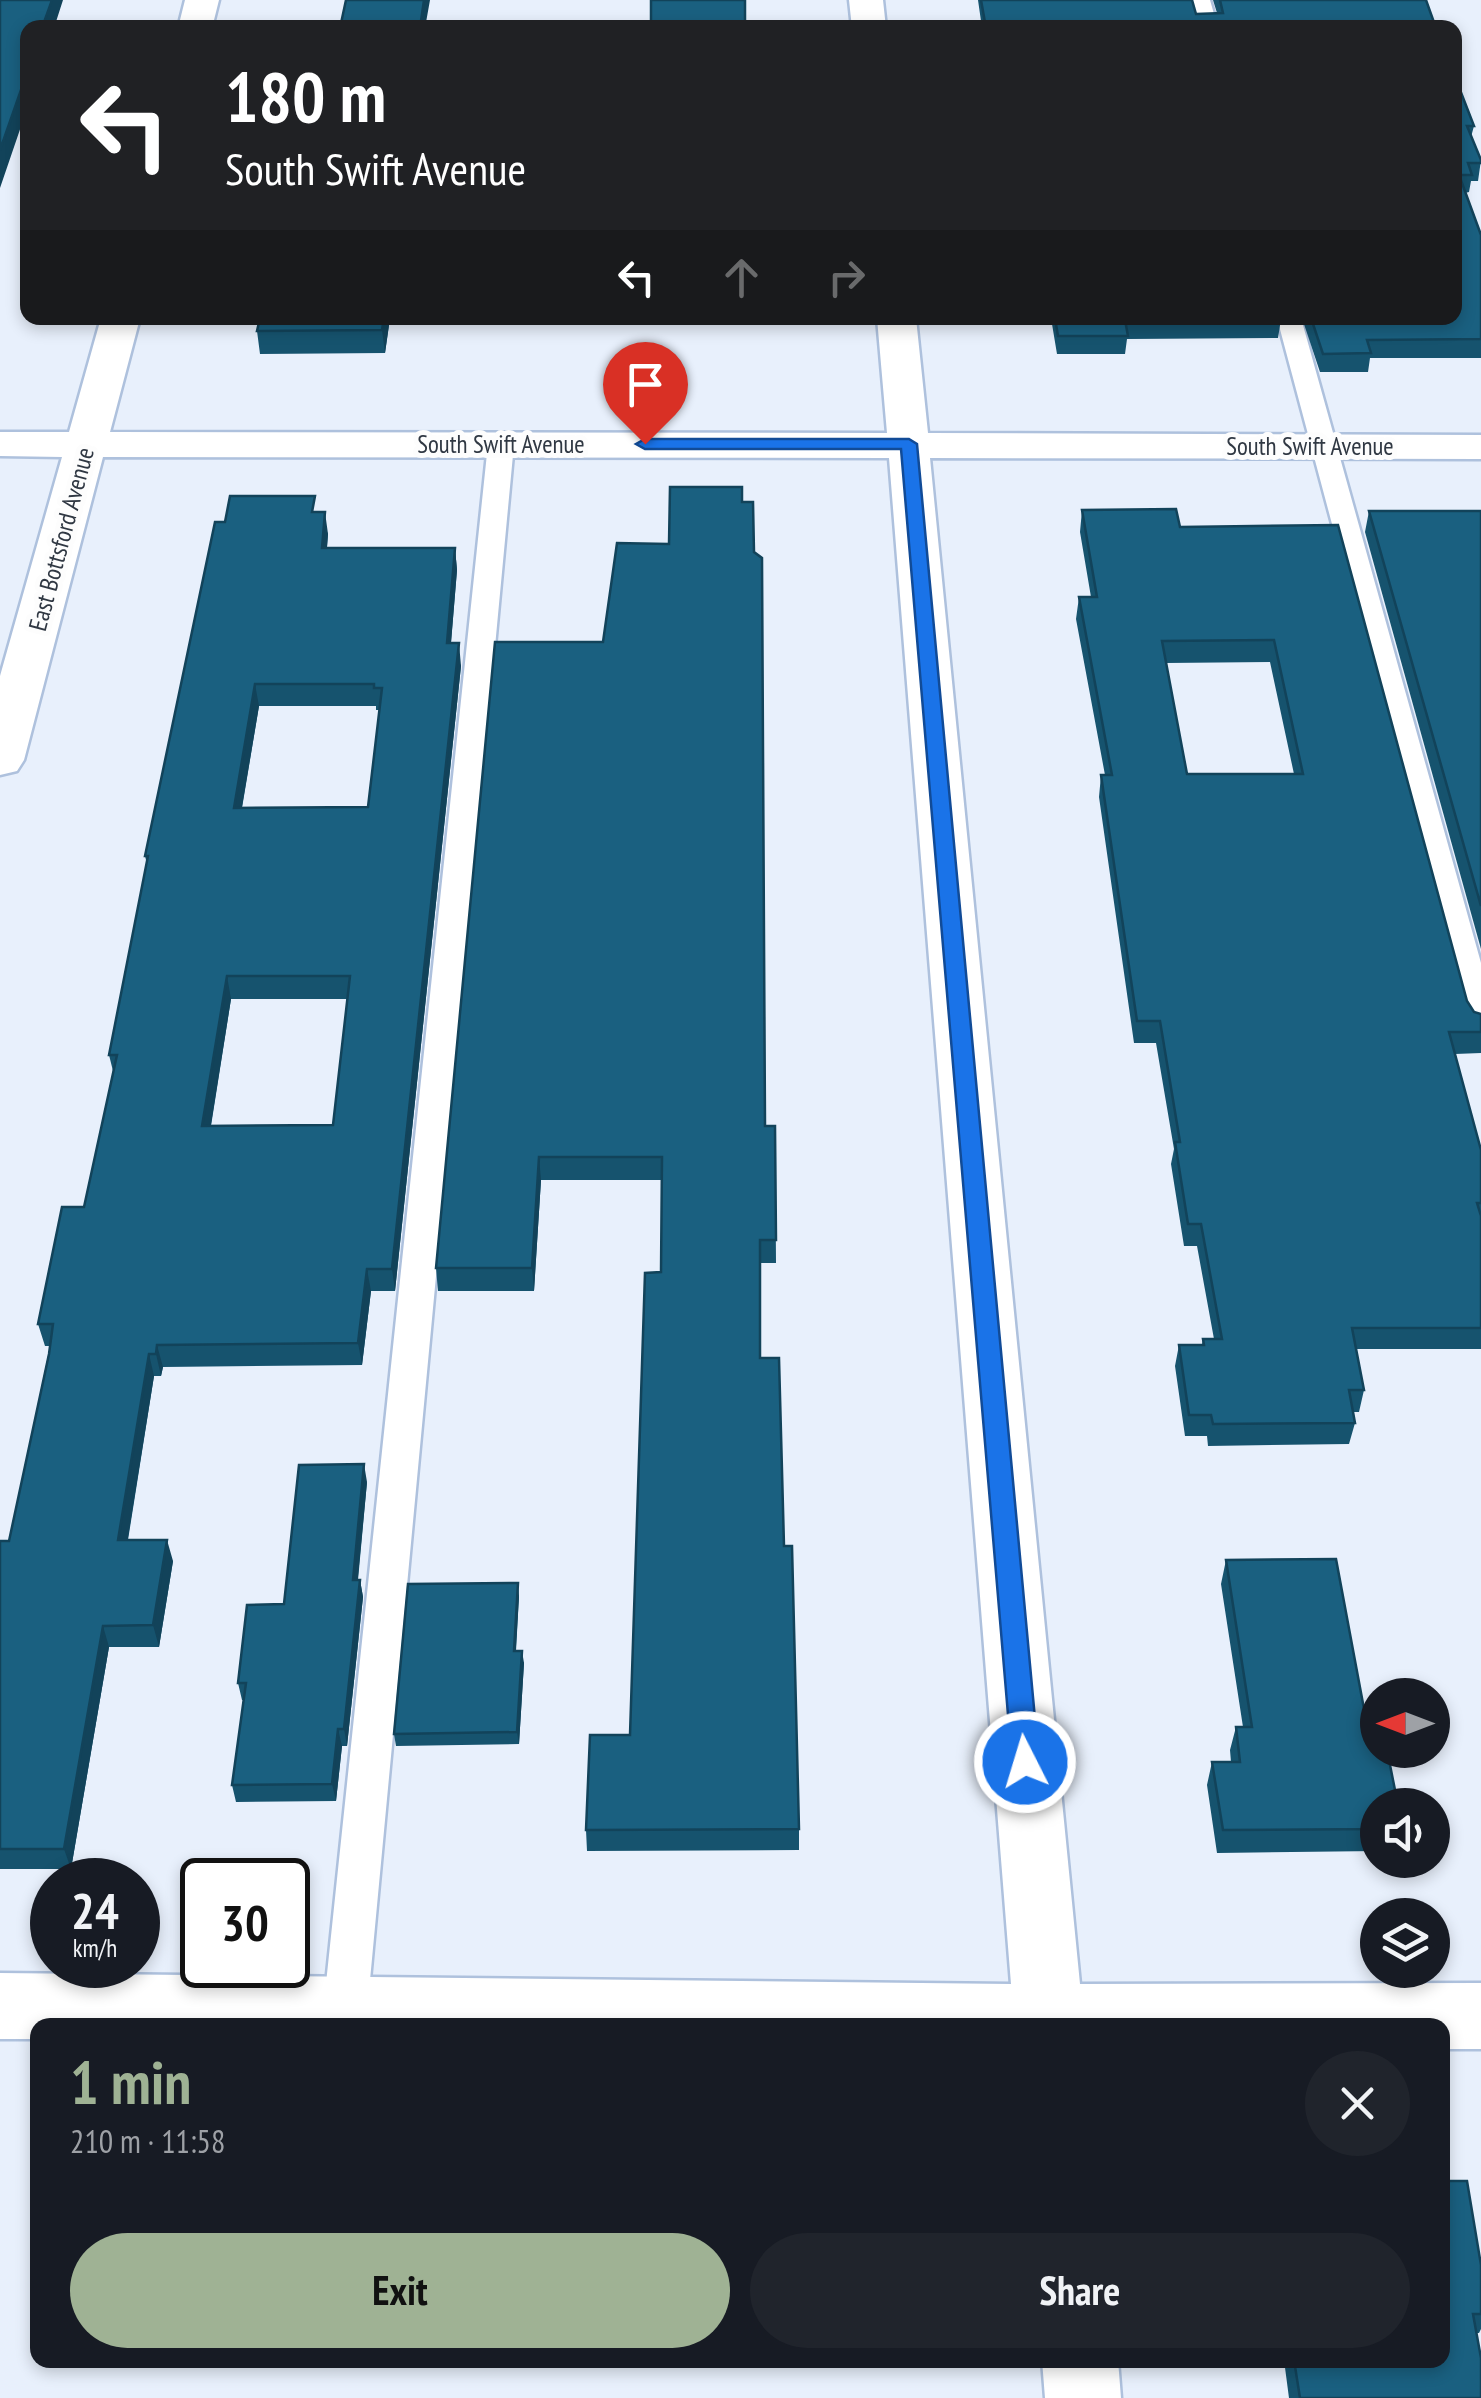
<!DOCTYPE html>
<meta charset="utf-8">
<style>
:root{--surface:#171b24;--page:#20242c;--text:#f1f3f6;--muted:#9ea1a6;--accent:#9fb294}
body{margin:0;font-family:"PT Sans Narrow",sans-serif;background:var(--page);color:var(--text);height:100vh;display:flex;flex-direction:column;font-size:38px;white-space:nowrap}
*{box-sizing:border-box;margin:0}
p{font-size:32px;color:var(--muted)}
.icon{flex:none;width:55px;height:55px;fill:none;stroke:currentColor;stroke-width:2;stroke-linecap:round;stroke-linejoin:round}
.map{position:relative;flex:1;overflow:hidden}
.side{position:absolute;left:30px;top:2018px;width:1420px;height:350px;display:flex;flex-direction:column;background:var(--surface);border-radius:20px;box-shadow:0 5px 15px #0003}
.side>*{flex:none}
.banner{position:absolute;left:20px;top:20px;width:1442px;height:305px;border-radius:20px;box-shadow:0 5px 15px #0003;background:#202124;color:#fff;overflow:hidden}
.needle{width:65px;rotate:270deg}
.fabs{position:absolute;left:1360px;top:1678px;display:grid;gap:20px}
.fabs a{display:grid;place-items:center;width:90px;height:90px;border-radius:50%;background:var(--surface);box-shadow:0 5px 15px #0003;font-size:50px}
.speed{position:absolute;left:30px;top:1858px;display:flex;gap:20px;font-size:50px;font-weight:700;text-align:center}
.speed>*{display:grid;place-content:center;width:130px;height:130px;border-radius:50%;background:var(--surface);box-shadow:0 5px 15px #0003;line-height:1}
.speed small{font-size:25px;font-weight:400}
.speed .limit{border:5px solid #111;border-radius:15px;background:#fff;color:#111}
.pin{position:absolute;display:grid;place-items:center;width:85px;height:85px;color:#fff;margin:-102px -42px;border-radius:50% 50% 50% 0;rotate:-45deg;box-shadow:0 0 10px #0007}
.pin .icon{rotate:45deg}
.me{position:absolute;width:110px;margin:-55px;rotate:355deg;stroke-linejoin:round;filter:drop-shadow(0 0 8px #0008)}
.turn{display:flex;align-items:center;gap:35px;height:210px;padding:0 40px;font-size:45px}
.turn .icon{width:130px;height:130px;stroke-width:2.5}
.turn b{display:block;font-size:70px;line-height:85px}
.lanes{display:flex;align-items:center;height:95px;padding:0 40px;background:#0003;justify-content:center;gap:50px;direction:ltr}
.lanes .off{opacity:.35}
.round{display:grid;place-items:center;flex:none;width:105px;height:105px;border-radius:52px;background:var(--page)}
.headline{display:flex;align-items:center;justify-content:space-between;height:170px;padding:0 40px}
h1{font-size:60px;font-weight:700;line-height:75px;color:var(--accent)}
.primary-button{display:flex;gap:20px;margin-top:auto;padding:20px 40px}
.primary-button a{flex:1;height:115px;border-radius:60px;background:var(--accent);color:#111;font-size:40px;font-weight:700;line-height:115px;text-align:center}
.primary-button a+a{background:var(--page);color:var(--text)}
.map>svg:first-child{display:block}
</style>
<div class="map">
<svg width="1481" height="2398" viewBox="0 0 1481 2398">
<rect width="100%" height="100%" fill="#e8f0fc"/>
<g fill="none" stroke-linecap="round" stroke-linejoin="round">
<!-- service casing -->
<g stroke="#aec1dd" stroke-width="5">
<path id="service" d="M 1188,0 L 1210,0 L 1218,28 L 1196,28 Z
M 1277,318 L 1301,318 L 1481,963 L 1481,1034 L 1469,1030 L 1465,1022 Z
M 501,436 L 514,444 L 367,2012 L 361,2025 L 329,2025 L 323,2012 L 488,444 Z"/>
</g>
<!-- minor casing -->
<g stroke="#aec1dd" stroke-width="5">
<path id="minor" d="M 185,0 L 219,0 L 212,28 L 178,28 Z
M 849,0 L 883,0 L 886,28 L 852,28 Z
M 101,318 L 140,318 L 110,432 L 887,433 L 877,318 L 916,318 L 928,433 L 1481,435 L 1481,459 L 930,458 L 1080,1984 L 1481,1983 L 1481,2049 L 1442,2049 L 1442,2025 L 38,2025 L 38,2039 L 0,2039 L 0,1973 L 1011,1984 L 889,458 L 103,457 L 24,760 L 17,771 L 0,775 L 0,676 L 62,457 L 0,456 L 0,432 L 69,432 Z
M 1042,2360 L 1118,2360 L 1121,2398 L 1045,2398 Z"/>
</g>
<!-- service -->
<use href="#service" fill="#fff" fill-rule="evenodd"/>
<!-- minor -->
<use href="#minor" fill="#fff" fill-rule="evenodd"/>
</g>
<!-- wall -->
<path fill="#16536e" fill-rule="evenodd" d="M 978,0 L 1192,0 L 1196,14 L 1217,13 L 1213,0 L 1426,0 L 1436,28 L 982,28 Z
M 1455,77 L 1474,126 L 1471,137 L 1481,160 L 1478,181 L 1471,181 L 1469,192 L 1465,193 L 1481,235 L 1481,358 L 1370,358 L 1368,372 L 1320,372 L 1302,318 L 1455,318 Z
M 390,318 L 385,353 L 260,354 L 257,331 Z
M 1051,318 L 1281,318 L 1281,319 L 1278,338 L 1127,339 L 1125,354 L 1057,354 Z
M 1082,510 L 1180,527 L 1338,525 L 1467,1001 L 1474,1012 L 1481,1014 L 1481,1053 L 1455,1054 L 1481,1150 L 1481,1349 L 1356,1349 L 1364,1390 L 1359,1412 L 1353,1412 L 1355,1423 L 1349,1444 L 1208,1446 L 1207,1436 L 1185,1436 L 1175,1366 L 1179,1345 L 1202,1345 L 1203,1339 L 1214,1339 L 1197,1246 L 1184,1246 L 1171,1164 L 1174,1149 L 1156,1043 L 1134,1043 L 1099,797 L 1101,775 L 1105,775 L 1076,619 L 1079,597 L 1091,597 L 1080,532 ZM 1270,662 L 1294,774 L 1187,774 L 1166,663 Z
M 1369,511 L 1481,511 L 1481,949 L 1365,532 Z
M 318,512 L 328,534 L 327,548 L 455,548 L 457,570 L 451,643 L 461,666 L 395,1291 L 371,1291 L 362,1365 L 163,1367 L 161,1376 L 154,1376 L 128,1540 L 173,1561 L 159,1647 L 109,1647 L 71,1869 L 0,1869 L 0,1541 L 9,1541 L 50,1346 L 45,1346 L 38,1324 L 84,1207 L 113,1071 L 109,1055 L 147,864 L 145,856 ZM 259,706 L 376,706 L 376,710 L 379,710 L 368,807 L 242,808 ZM 231,999 L 348,999 L 333,1125 L 211,1126 Z
M 495,642 L 765,1126 L 775,1126 L 776,1263 L 760,1263 L 760,1358 L 784,1546 L 799,1829 L 799,1850 L 587,1851 L 586,1830 L 630,1735 L 661,1272 L 662,1180 L 541,1180 L 534,1291 L 438,1291 L 436,1268 Z
M 367,1482 L 358,1580 L 360,1580 L 363,1597 L 347,1746 L 342,1746 L 336,1801 L 236,1802 L 232,1785 L 244,1700 L 242,1700 L 238,1683 L 284,1604 Z
M 1226,1560 L 1378,1805 L 1378,1851 L 1217,1853 L 1207,1785 L 1212,1762 L 1231,1762 L 1230,1750 L 1236,1727 L 1243,1727 L 1221,1584 Z
M 519,1596 L 516,1651 L 524,1663 L 519,1744 L 396,1746 L 394,1734 Z
M 1481,2265 L 1481,2329 L 1479,2333 L 1476,2333 L 1481,2398 L 1289,2398 L 1284,2360 L 1442,2360 Z"/>
<!-- shaded-wall -->
<path fill="#12435a" d="M 52,0 L 63,0 L 54,28 L 42,28 Z
M 424,0 L 430,0 L 425,28 L 420,28 Z
M 28,70 L 28,106 L 0,188 L 0,150 Z
M 384,318 L 390,318 L 385,353 L 382,330 Z
M 325,512 L 328,534 L 325,570 L 322,548 Z
M 455,548 L 457,570 L 449,666 L 447,643 Z
M 459,643 L 461,666 L 395,1291 L 392,1269 Z
M 255,684 L 259,706 L 238,830 L 234,808 Z
M 227,976 L 231,999 L 207,1149 L 202,1126 Z
M 539,1157 L 541,1180 L 534,1291 L 532,1268 Z
M 367,1269 L 371,1291 L 362,1365 L 358,1343 Z
M 157,1345 L 163,1367 L 161,1376 L 156,1354 Z
M 149,1354 L 154,1376 L 124,1562 L 118,1540 Z
M 364,1464 L 367,1482 L 356,1597 L 353,1580 Z
M 167,1540 L 173,1561 L 159,1647 L 153,1625 Z
M 360,1580 L 363,1597 L 347,1746 L 344,1729 Z
M 518,1583 L 519,1596 L 515,1663 L 514,1651 Z
M 103,1626 L 109,1647 L 71,1869 L 64,1849 Z
M 522,1651 L 524,1663 L 519,1744 L 517,1732 Z
M 338,1729 L 342,1746 L 336,1801 L 332,1784 Z"/>
<!-- building -->
<path fill="#1a6080" stroke="#12435a" stroke-width="2.5" fill-rule="evenodd" d="M 0,0 L 52,0 L 42,28 L 28,28 L 28,70 L 0,150 Z
M 346,0 L 424,0 L 420,28 L 340,28 Z
M 651,0 L 745,0 L 745,28 L 651,28 Z
M 981,0 L 1192,0 L 1196,14 L 1223,13 L 1220,0 L 1426,0 L 1436,28 L 986,28 Z
M 1455,77 L 1474,126 L 1467,126 L 1481,160 L 1481,163 L 1468,163 L 1472,175 L 1459,175 L 1481,235 L 1481,339 L 1367,340 L 1371,353 L 1323,354 L 1311,318 L 1455,318 Z
M 260,318 L 384,318 L 382,330 L 257,331 Z
M 1055,318 L 1281,318 L 1281,319 L 1125,320 L 1128,336 L 1058,336 Z
M 670,487 L 742,487 L 742,502 L 753,502 L 754,552 L 762,558 L 765,1126 L 775,1126 L 776,1240 L 760,1240 L 760,1358 L 779,1358 L 784,1546 L 792,1546 L 799,1829 L 586,1830 L 590,1735 L 630,1735 L 645,1273 L 661,1272 L 662,1157 L 539,1157 L 532,1268 L 436,1268 L 495,642 L 603,642 L 617,543 L 669,544 Z
M 230,496 L 315,496 L 312,512 L 325,512 L 322,548 L 455,548 L 447,643 L 459,643 L 392,1269 L 367,1269 L 358,1343 L 157,1345 L 156,1354 L 149,1354 L 118,1540 L 167,1540 L 153,1625 L 103,1626 L 64,1849 L 0,1849 L 0,1541 L 9,1541 L 49,1354 L 53,1324 L 38,1324 L 62,1207 L 84,1207 L 117,1055 L 109,1055 L 148,856 L 145,856 L 215,522 L 225,522 ZM 255,684 L 374,684 L 374,688 L 382,688 L 368,807 L 234,808 ZM 227,976 L 350,976 L 333,1125 L 202,1126 Z
M 1176,509 L 1180,527 L 1338,525 L 1467,1001 L 1474,1012 L 1481,1014 L 1481,1032 L 1449,1032 L 1481,1150 L 1481,1203 L 1477,1203 L 1481,1216 L 1481,1328 L 1352,1328 L 1364,1390 L 1349,1390 L 1355,1423 L 1213,1424 L 1211,1415 L 1189,1415 L 1179,1345 L 1204,1345 L 1203,1339 L 1222,1339 L 1201,1224 L 1188,1224 L 1175,1142 L 1180,1142 L 1160,1021 L 1137,1021 L 1101,775 L 1112,775 L 1079,597 L 1097,597 L 1082,510 ZM 1274,640 L 1303,774 L 1187,774 L 1162,641 Z
M 1369,511 L 1481,511 L 1481,906 Z
M 364,1464 L 353,1580 L 360,1580 L 344,1729 L 338,1729 L 332,1784 L 232,1785 L 246,1683 L 238,1683 L 247,1605 L 284,1604 L 299,1465 Z
M 1336,1559 L 1367,1725 L 1378,1725 L 1378,1750 L 1387,1750 L 1398,1805 L 1378,1805 L 1378,1829 L 1223,1830 L 1212,1762 L 1240,1762 L 1236,1727 L 1252,1727 L 1226,1560 Z
M 518,1583 L 514,1651 L 522,1651 L 517,1732 L 394,1734 L 408,1584 Z
M 1442,2181 L 1467,2181 L 1481,2265 L 1481,2314 L 1473,2314 L 1481,2358 L 1481,2398 L 1300,2398 L 1294,2360 L 1442,2360 Z"/>
<!-- route -->
<path fill="#1a73e8" stroke="#114b97" stroke-width="2.5" d="M 909,439 L 917,444 L 1039,1762 L 1035,1771 L 1025,1774 L 1016,1771 L 1012,1762 L 901,449 L 645,449 L 636,444 L 645,439 Z"/>
<g text-anchor="middle" stroke-width="10" stroke-linejoin="round" paint-order="stroke">
<!-- far-street labels -->
<g font-size="25" fill="#303843" stroke="#fdfdfd">
<text x="501" y="453">South Swift Avenue</text>
<text x="1310" y="455">South Swift Avenue</text>
<text transform="translate(61 539) rotate(-75)" y="9">East Bottsford Avenue</text>
</g>
</g>
</svg>
<div class="fabs">
<a><svg class="needle" viewBox="-14 -14 28 28"><path d="M0-13l5 13h-10z" fill="#e53935"/><path d="M0 13l5-13h-10z" fill="#9ea1a6"/></svg></a>
<a><svg class="icon" aria-label="sound" viewBox="0 0 24 24"><path d="M4 9h4l5-4v14l-5-4H4zM17 9q2 3 0 6"/></svg></a>
<a><svg class="icon" aria-label="layers" viewBox="0 0 24 24"><path d="M12 4l9 5-9 5-9-5zM3 14l9 5 9-5"/></svg></a>
</div>
<div class="speed"><div>24<small>km/h</small></div><div class="limit">30</div></div>
<div class="pin" style="left:645px;top:444px;background:#d93025"><svg class="icon" aria-label="arrive" viewBox="0 0 24 24"><path d="M6 21V4h12l-3 4 3 4H6"/></svg></div>
<svg class="me" style="left:1025px;top:1762px" viewBox="-20 -20 40 40"><circle r="17" fill="#1a73e8" stroke="#fff" stroke-width="3"/><path d="M0-11L8 9 0 5-8 9z" fill="#fff"/></svg>
<div class="banner">
<div class="turn"><svg class="icon" aria-label="left" viewBox="0 0 24 24"><path d="M17 20v-9H6M10 6l-5 5 5 5"/></svg><div><b>180 m</b>South Swift Avenue</div></div>
<div class="lanes"><svg class="icon" aria-label="left" viewBox="0 0 24 24"><path d="M17 20v-9H6M10 6l-5 5 5 5"/></svg><svg class="icon off" aria-label="ahead" viewBox="0 0 24 24"><path d="M12 20V5M6 11l6-6 6 6"/></svg><svg class="icon off" aria-label="right" viewBox="0 0 24 24"><path d="M7 20v-9h11M14 6l5 5-5 5"/></svg></div>
</div>
<section class="side">
<div class="headline"><div><h1>1 min</h1><p>210 m · 11:58</p></div><a class="round"><svg class="icon" aria-label="close" viewBox="0 0 24 24"><path d="M6 6l12 12M18 6L6 18"/></svg></a></div>
<div class="primary-button"><a>Exit</a><a>Share</a></div>
</section>
</div>
